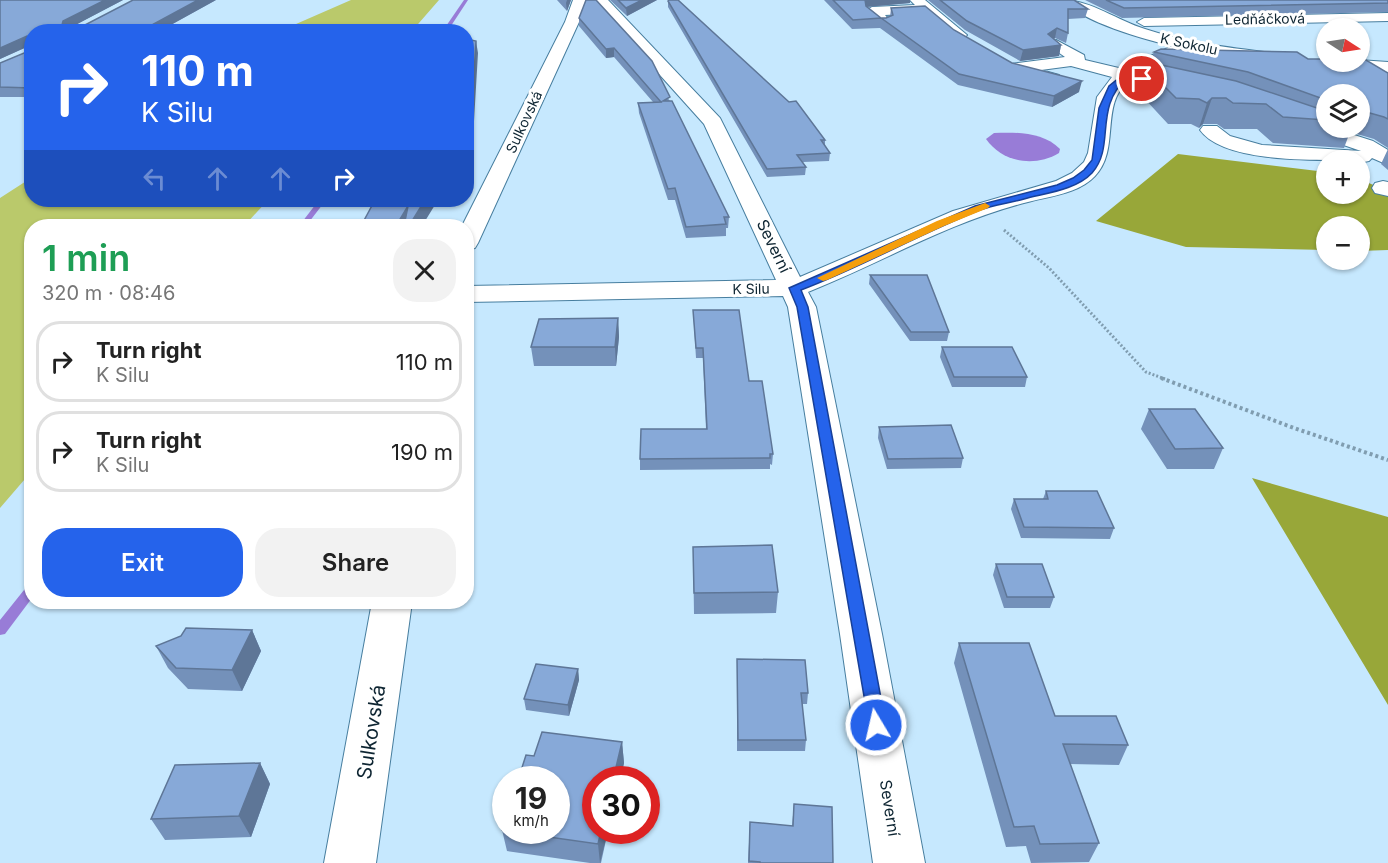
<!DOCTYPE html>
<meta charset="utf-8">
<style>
:root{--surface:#fff;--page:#f2f2f2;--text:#222;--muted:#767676;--line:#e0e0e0;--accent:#2563eb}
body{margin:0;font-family:Inter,sans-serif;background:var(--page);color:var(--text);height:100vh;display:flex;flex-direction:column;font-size:22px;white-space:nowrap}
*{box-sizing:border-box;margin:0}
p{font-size:20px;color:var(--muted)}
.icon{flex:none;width:33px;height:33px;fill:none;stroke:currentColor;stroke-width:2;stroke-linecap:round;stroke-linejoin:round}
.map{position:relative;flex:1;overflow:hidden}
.drawer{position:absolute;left:24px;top:219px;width:450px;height:390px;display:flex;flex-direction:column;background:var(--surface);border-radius:24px;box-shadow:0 2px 4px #0004}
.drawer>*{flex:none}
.top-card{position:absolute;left:24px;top:24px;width:450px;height:183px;border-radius:24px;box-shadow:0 2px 4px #0004;background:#2563eb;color:#fff;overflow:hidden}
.needle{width:39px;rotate:102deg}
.fabs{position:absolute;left:1316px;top:18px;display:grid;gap:12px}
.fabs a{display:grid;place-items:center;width:54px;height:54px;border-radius:50%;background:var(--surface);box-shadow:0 2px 4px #0004;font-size:30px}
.speed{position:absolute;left:492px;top:766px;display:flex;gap:12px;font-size:30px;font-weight:700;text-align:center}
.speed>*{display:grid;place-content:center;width:78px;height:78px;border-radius:50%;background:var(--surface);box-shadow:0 2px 4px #0004;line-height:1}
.speed small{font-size:15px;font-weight:400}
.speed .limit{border:9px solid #d22;background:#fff;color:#111}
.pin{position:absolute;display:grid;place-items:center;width:51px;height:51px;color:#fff;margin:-26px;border:3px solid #fff;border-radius:50%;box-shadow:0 2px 6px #0007}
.me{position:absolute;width:66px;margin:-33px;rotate:351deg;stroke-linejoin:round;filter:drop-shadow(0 0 4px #0008)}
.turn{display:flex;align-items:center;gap:21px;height:126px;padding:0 18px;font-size:27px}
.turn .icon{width:78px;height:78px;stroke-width:2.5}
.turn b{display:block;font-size:42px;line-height:51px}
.lanes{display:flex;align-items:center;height:57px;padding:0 18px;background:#0003;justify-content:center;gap:30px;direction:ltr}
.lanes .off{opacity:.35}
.round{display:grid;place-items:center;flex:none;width:63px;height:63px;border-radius:24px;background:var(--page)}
.summary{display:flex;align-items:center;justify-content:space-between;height:102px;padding:0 18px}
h1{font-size:36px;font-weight:600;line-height:45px;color:#1e9e55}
.cta{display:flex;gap:12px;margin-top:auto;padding:12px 18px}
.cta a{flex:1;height:69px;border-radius:24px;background:var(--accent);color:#fff;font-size:24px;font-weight:600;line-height:69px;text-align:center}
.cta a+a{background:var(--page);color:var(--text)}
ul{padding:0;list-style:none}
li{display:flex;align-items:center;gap:18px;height:81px;margin:0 12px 9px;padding:0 6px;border:3px solid var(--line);border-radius:24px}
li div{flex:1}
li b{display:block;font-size:22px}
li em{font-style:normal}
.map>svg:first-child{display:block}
</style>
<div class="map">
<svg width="1388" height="863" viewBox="0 0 1388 863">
<rect width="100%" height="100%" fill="#c6e8fe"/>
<!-- green -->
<path fill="#bac96b" d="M 351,0 L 439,0 L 412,31 L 280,31 Z
M 31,178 L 32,200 L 268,200 L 244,226 L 32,226 L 31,472 L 0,508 L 0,198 Z"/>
<!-- forest -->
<path fill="#98a739" d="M 1178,154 L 1326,172 L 1326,194 L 1359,194 L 1359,179 L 1388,191 L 1388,250 L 1359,251 L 1359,226 L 1326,226 L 1326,250 L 1186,247 L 1096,221 Z
M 1252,478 L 1388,517 L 1388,705 Z"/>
<!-- water -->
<path fill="#987cd7" d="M 994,133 C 1016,132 1043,132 1060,149 L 1059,153 C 1034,168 1002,162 986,139 Z"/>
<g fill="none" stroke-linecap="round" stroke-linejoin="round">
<!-- stream -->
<path fill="#987cd7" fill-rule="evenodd" d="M 464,0 L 468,0 L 447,32 L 442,32 Z
M 319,200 L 326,200 L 306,226 L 299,226 Z
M 32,583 L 32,598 L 5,634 L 0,635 L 0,620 L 28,585 Z"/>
<!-- minor casing -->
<g stroke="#477e9f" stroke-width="2">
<path id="minor" d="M 573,0 L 587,0 L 579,22 L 478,243 L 475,248 L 466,250 L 466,226 L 462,226 L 565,22 Z
M 589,0 L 608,0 L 720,118 L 800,277 L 953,211 L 1056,181 L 1072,173 L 1084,162 L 1088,153 L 1097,97 L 1112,77 L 1071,66 L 1041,70 L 1059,75 L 1062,79 L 1059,83 L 1053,84 L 1011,72 L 1009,68 L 1011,64 L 1065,57 L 1048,45 L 1056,40 L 1084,55 L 1085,60 L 1123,69 L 1172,46 C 1144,39 1082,22 1063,0 C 1091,0 1118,21 1145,29 C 1184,42 1224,47 1264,52 L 1272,57 L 1264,62 L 1190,50 L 1140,73 L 1148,75 L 1151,79 L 1148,83 L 1142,84 L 1129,81 C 1099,104 1121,149 1095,176 C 1078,194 1050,196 1028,202 C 951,221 881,263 808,292 L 816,307 L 882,634 L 925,863 L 873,863 L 840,634 L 788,307 L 783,296 L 466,302 L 466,286 L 776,280 L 704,124 L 598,6 Z
M 910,0 L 925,0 L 967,35 L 964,38 L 954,38 L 924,13 L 885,15 L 891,22 L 884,26 L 879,25 L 865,11 L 872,7 L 915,5 Z
M 1388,13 L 1388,21 L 1144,26 L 1137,22 L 1144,18 Z
M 1359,60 L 1388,62 L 1388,72 L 1333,68 L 1325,63 Z
M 1304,119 L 1373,141 L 1388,150 L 1388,165 L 1372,158 L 1369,161 L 1359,163 L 1359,160 C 1321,160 1224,164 1200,130 L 1203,126 L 1217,126 L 1230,136 L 1262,145 L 1361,151 L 1297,129 L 1294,125 L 1297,121 Z
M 1383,181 L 1388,182 L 1388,196 L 1375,193 L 1372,188 L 1375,183 Z
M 372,602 L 412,602 L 376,863 L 324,863 Z"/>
</g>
<!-- path-far1 -->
<path stroke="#809db0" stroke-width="3" stroke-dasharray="2 2" stroke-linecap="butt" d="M 1004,230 L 1049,268 L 1146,372 L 1165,379"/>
<!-- path -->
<path stroke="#809db0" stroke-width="4" stroke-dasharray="3 3" stroke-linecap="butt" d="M 1161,378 L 1294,428 L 1388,460"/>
<!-- minor -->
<use href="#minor" fill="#fff" fill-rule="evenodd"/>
</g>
<!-- wall -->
<path fill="#7491ba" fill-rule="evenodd" d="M 0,0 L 123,0 L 75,25 L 85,25 L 216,0 L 158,32 L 32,32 L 32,97 L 0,97 L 0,63 L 29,51 L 29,46 L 0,59 Z
M 557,0 L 571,0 L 567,11 Z
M 586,0 L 670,101 L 729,217 L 728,228 L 726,228 L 726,236 L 686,238 L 675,200 L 668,200 L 639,113 L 638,103 L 653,102 L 614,57 L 606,58 L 579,26 L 579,18 Z
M 610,0 L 657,0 L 627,16 Z
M 824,0 L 910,0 L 910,3 L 867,7 L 881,18 L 886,18 L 890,17 L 891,8 L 954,30 L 1012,63 L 1079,92 L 1052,107 L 958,85 L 880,28 L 852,29 Z
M 928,0 L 1074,0 L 1088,9 L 1085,18 L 1068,19 L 1068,33 L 1066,43 L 1055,38 L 1054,39 L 1061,45 L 1059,56 L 1020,61 L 965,30 Z
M 1085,0 L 1388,0 L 1388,12 L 1122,18 Z
M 668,1 L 825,140 L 825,146 L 830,153 L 829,161 L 803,162 L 806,167 L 805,175 L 767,177 L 668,7 Z
M 1154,52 L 1308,59 L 1388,73 L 1388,148 L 1374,139 L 1350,132 L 1344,148 L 1273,143 L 1257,129 L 1224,129 L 1217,124 L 1203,124 L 1199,128 L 1191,124 L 1168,124 L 1131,84 L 1138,60 L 1151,63 ZM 1326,94 L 1359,94 L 1359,128 L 1326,128 Z
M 1388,149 L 1388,170 L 1381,164 Z
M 870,275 L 949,332 L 947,341 L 910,341 L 869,284 Z
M 693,310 L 749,381 L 773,454 L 772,465 L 770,464 L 770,469 L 640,470 L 640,459 L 706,429 L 703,358 L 696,358 Z
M 618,318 L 619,337 L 616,366 L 534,366 L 531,347 Z
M 942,347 L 1027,377 L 1025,387 L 952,387 L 940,357 Z
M 1149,409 L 1223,448 L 1214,469 L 1167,469 L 1141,429 Z
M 879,427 L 963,458 L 961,468 L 887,469 L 878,438 Z
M 1046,491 L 1114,528 L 1110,539 L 1021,538 L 1011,509 L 1014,499 L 1043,499 Z
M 693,547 L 778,592 L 776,613 L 694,614 Z
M 996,564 L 1054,597 L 1050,608 L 1004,608 L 993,575 Z
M 252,630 L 261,651 L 242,691 L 188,689 L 168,668 L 156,646 Z
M 959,643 L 1055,716 L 1128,745 L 1119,765 L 1070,764 L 1099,843 L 1089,862 L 1031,863 L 1026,846 L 1006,847 L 954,663 Z
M 737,659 L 808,693 L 807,704 L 802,704 L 806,740 L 805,751 L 737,751 Z
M 578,669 L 579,680 L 569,716 L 526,710 L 524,699 Z
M 622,742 L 624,763 L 620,780 L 596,780 L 596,831 L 608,831 L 601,863 L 590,863 L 507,851 L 502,830 L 534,756 Z
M 260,763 L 270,784 L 251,837 L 165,840 L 151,819 Z
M 794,804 L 833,863 L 748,863 L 750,822 L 792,826 Z"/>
<!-- shaded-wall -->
<path fill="#5e7697" d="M 105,0 L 123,0 L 66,30 L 62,25 L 63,21 Z
M 198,0 L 216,0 L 158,32 L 139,32 Z
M 567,0 L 571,0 L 567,11 L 566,3 Z
M 642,0 L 657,0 L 627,16 L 626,8 Z
M 865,0 L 910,0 L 910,3 L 865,7 Z
M 1057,28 L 1055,38 L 1046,44 L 1048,34 Z
M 27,36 L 31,45 L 0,59 L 0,48 Z
M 476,41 L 478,53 L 473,138 L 466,150 L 466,132 Z
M 1061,45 L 1059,56 L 1020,61 L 1023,50 Z
M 614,48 L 614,57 L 606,58 L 606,49 Z
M 1082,81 L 1079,92 L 1052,107 L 1054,96 Z
M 1212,98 L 1203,124 L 1199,128 L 1207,103 Z
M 425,200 L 438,200 L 422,226 L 409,226 Z
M 408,206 L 408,226 L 396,226 Z
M 618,318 L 619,337 L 616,366 L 615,347 Z
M 252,630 L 261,651 L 242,691 L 232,670 Z
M 578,669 L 579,680 L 569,716 L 568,705 Z
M 622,742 L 624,763 L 620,780 L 613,780 Z
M 260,763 L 270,784 L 251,837 L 239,816 Z
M 601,831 L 608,831 L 600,863 L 598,844 Z"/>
<!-- building -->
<path fill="#87a9d8" stroke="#5e7697" stroke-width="1.5" d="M 0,0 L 105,0 L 63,21 L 62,25 L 85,25 L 133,0 L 198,0 L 139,32 L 32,32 L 32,88 L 0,87 L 0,63 L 29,51 L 30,37 L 27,36 L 0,48 Z
M 586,0 L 596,0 L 652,61 L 670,97 L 663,101 L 672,101 L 729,217 L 724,217 L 726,224 L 686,227 L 675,188 L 668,189 L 638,103 L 661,102 L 614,48 L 606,49 L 579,18 Z
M 618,0 L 642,0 L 626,8 Z
M 669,0 L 678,0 L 789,102 L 796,101 L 825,140 L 821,140 L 830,153 L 797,155 L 806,167 L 767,169 L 668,1 Z
M 833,0 L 865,0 L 866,6 L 881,18 L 886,18 L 893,15 L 891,8 L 925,6 L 954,30 L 1012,63 L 1082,81 L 1054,96 L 959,74 L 881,18 L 853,20 Z
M 940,0 L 1074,0 L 1088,9 L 1068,9 L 1068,33 L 1057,28 L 1048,34 L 1061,45 L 1023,50 L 967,21 Z
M 1106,0 L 1388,0 L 1388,3 L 1124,8 Z
M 466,39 L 476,41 L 471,124 L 466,132 Z
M 1161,49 L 1297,52 L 1308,59 L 1326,59 L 1326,62 L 1359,62 L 1359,60 L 1366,60 L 1388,73 L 1388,119 L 1384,117 L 1359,110 L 1359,94 L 1326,94 L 1326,100 L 1248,72 L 1154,52 Z
M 1138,60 L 1236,81 L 1326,111 L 1326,120 L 1283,117 L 1266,104 L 1233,103 L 1226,98 L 1212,98 L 1207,103 L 1199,99 L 1176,98 Z
M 375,200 L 425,200 L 409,226 L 404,226 L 408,206 L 396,226 L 361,226 Z
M 870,275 L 927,275 L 949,332 L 911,332 Z
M 693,310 L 739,310 L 749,381 L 762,381 L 773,454 L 770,454 L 770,458 L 640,459 L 641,429 L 707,429 L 703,348 L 696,348 Z
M 618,318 L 615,347 L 531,347 L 539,319 Z
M 942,347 L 1012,347 L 1027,377 L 954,377 Z
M 1149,409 L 1195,409 L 1223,448 L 1175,449 Z
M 951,425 L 963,458 L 888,459 L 879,427 Z
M 1046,491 L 1097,491 L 1114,528 L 1024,527 L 1014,499 L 1048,499 Z
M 772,545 L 778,592 L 694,593 L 693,547 Z
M 996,564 L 1042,564 L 1054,597 L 1007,597 Z
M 186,628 L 252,630 L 232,670 L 176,668 L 156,646 L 181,636 Z
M 959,643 L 1029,643 L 1055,716 L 1116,716 L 1128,745 L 1063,744 L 1099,843 L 1040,844 L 1034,826 L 1014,827 Z
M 737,659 L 805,660 L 808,693 L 801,693 L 806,740 L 738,740 Z
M 536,664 L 578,669 L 568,705 L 524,699 Z
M 542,732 L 622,742 L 613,780 L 596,780 L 596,831 L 601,831 L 598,844 L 506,831 L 556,831 L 556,780 L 518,780 L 526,755 L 534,756 Z
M 260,763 L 239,816 L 151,819 L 175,765 Z
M 794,804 L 832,807 L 833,863 L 760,863 L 760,862 L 749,861 L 750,822 L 793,826 Z
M 506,819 L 506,831 L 502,830 Z"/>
<!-- route -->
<path fill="#2563eb" stroke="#184099" stroke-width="1.5" d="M 1125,73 L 1146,79 L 1142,81 L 1127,78 C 1093,108 1116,146 1092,173 C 1076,190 1046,193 1024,199 C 1010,203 994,205 980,210 C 919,234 862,267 801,290 L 808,307 L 886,725 L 883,731 L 876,734 L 870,731 L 797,307 L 789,288 L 975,206 L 1057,185 L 1073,178 L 1084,170 L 1092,160 L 1099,108 L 1109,86 Z"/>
<!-- slow -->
<path fill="#f59e0b" d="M 985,203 L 990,206 L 988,208 L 944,226 L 827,280 L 823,281 L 817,278 L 937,221 Z"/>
<g text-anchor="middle" stroke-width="6" stroke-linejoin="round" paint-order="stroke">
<!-- far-street labels -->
<g font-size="14" fill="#0e2532" stroke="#fff">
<text transform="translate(1265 19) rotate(-1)" y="5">Ledňáčková</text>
<text transform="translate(1189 44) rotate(12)" y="5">K Sokolu</text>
<text transform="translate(524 122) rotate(-65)" y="5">Sulkovská</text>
<text transform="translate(751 289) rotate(-1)" y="5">K Silu</text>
</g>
<!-- street labels -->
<g font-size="16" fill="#0e2532" stroke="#fff">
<text transform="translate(774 246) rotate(64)" y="6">Severní</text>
<text transform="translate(890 808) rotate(81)" y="6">Severní</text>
</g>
<!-- near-street labels -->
<g font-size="20" fill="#0e2532" stroke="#fff">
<text transform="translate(371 732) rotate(-81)" y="7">Sulkovská</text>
</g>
</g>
</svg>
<div class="fabs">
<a><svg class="needle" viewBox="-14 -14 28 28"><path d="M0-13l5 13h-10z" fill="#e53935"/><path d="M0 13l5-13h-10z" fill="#767676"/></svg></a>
<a><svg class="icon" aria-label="layers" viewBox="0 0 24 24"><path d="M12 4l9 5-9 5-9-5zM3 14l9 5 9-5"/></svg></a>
<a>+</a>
<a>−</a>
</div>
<div class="speed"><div>19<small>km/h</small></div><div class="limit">30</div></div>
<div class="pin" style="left:1142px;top:79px;background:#d93025"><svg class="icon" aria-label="arrive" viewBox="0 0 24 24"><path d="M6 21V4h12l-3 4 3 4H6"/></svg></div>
<svg class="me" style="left:876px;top:725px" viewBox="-20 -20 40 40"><circle r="17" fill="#2563eb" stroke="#fff" stroke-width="3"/><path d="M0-11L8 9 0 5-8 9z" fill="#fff"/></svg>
<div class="top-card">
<div class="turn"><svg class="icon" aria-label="right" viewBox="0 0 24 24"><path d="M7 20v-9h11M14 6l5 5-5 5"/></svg><div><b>110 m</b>K Silu</div></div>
<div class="lanes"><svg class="icon off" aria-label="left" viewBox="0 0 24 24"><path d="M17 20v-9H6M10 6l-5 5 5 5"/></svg><svg class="icon off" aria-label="ahead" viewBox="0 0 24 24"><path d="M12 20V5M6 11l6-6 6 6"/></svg><svg class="icon off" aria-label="ahead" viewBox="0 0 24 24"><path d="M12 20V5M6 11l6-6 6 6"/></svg><svg class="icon" aria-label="right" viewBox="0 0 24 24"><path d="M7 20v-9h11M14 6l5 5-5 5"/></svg></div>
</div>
<section class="drawer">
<div class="summary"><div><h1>1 min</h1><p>320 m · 08:46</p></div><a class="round"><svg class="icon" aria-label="close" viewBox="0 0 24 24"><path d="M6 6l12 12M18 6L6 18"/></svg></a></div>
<ul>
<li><svg class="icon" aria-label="right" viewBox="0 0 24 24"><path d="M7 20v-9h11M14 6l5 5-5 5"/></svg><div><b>Turn right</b><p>K Silu</p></div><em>110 m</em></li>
<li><svg class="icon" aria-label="right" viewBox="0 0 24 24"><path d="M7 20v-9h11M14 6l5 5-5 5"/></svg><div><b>Turn right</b><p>K Silu</p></div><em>190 m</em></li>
</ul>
<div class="cta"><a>Exit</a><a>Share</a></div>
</section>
</div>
